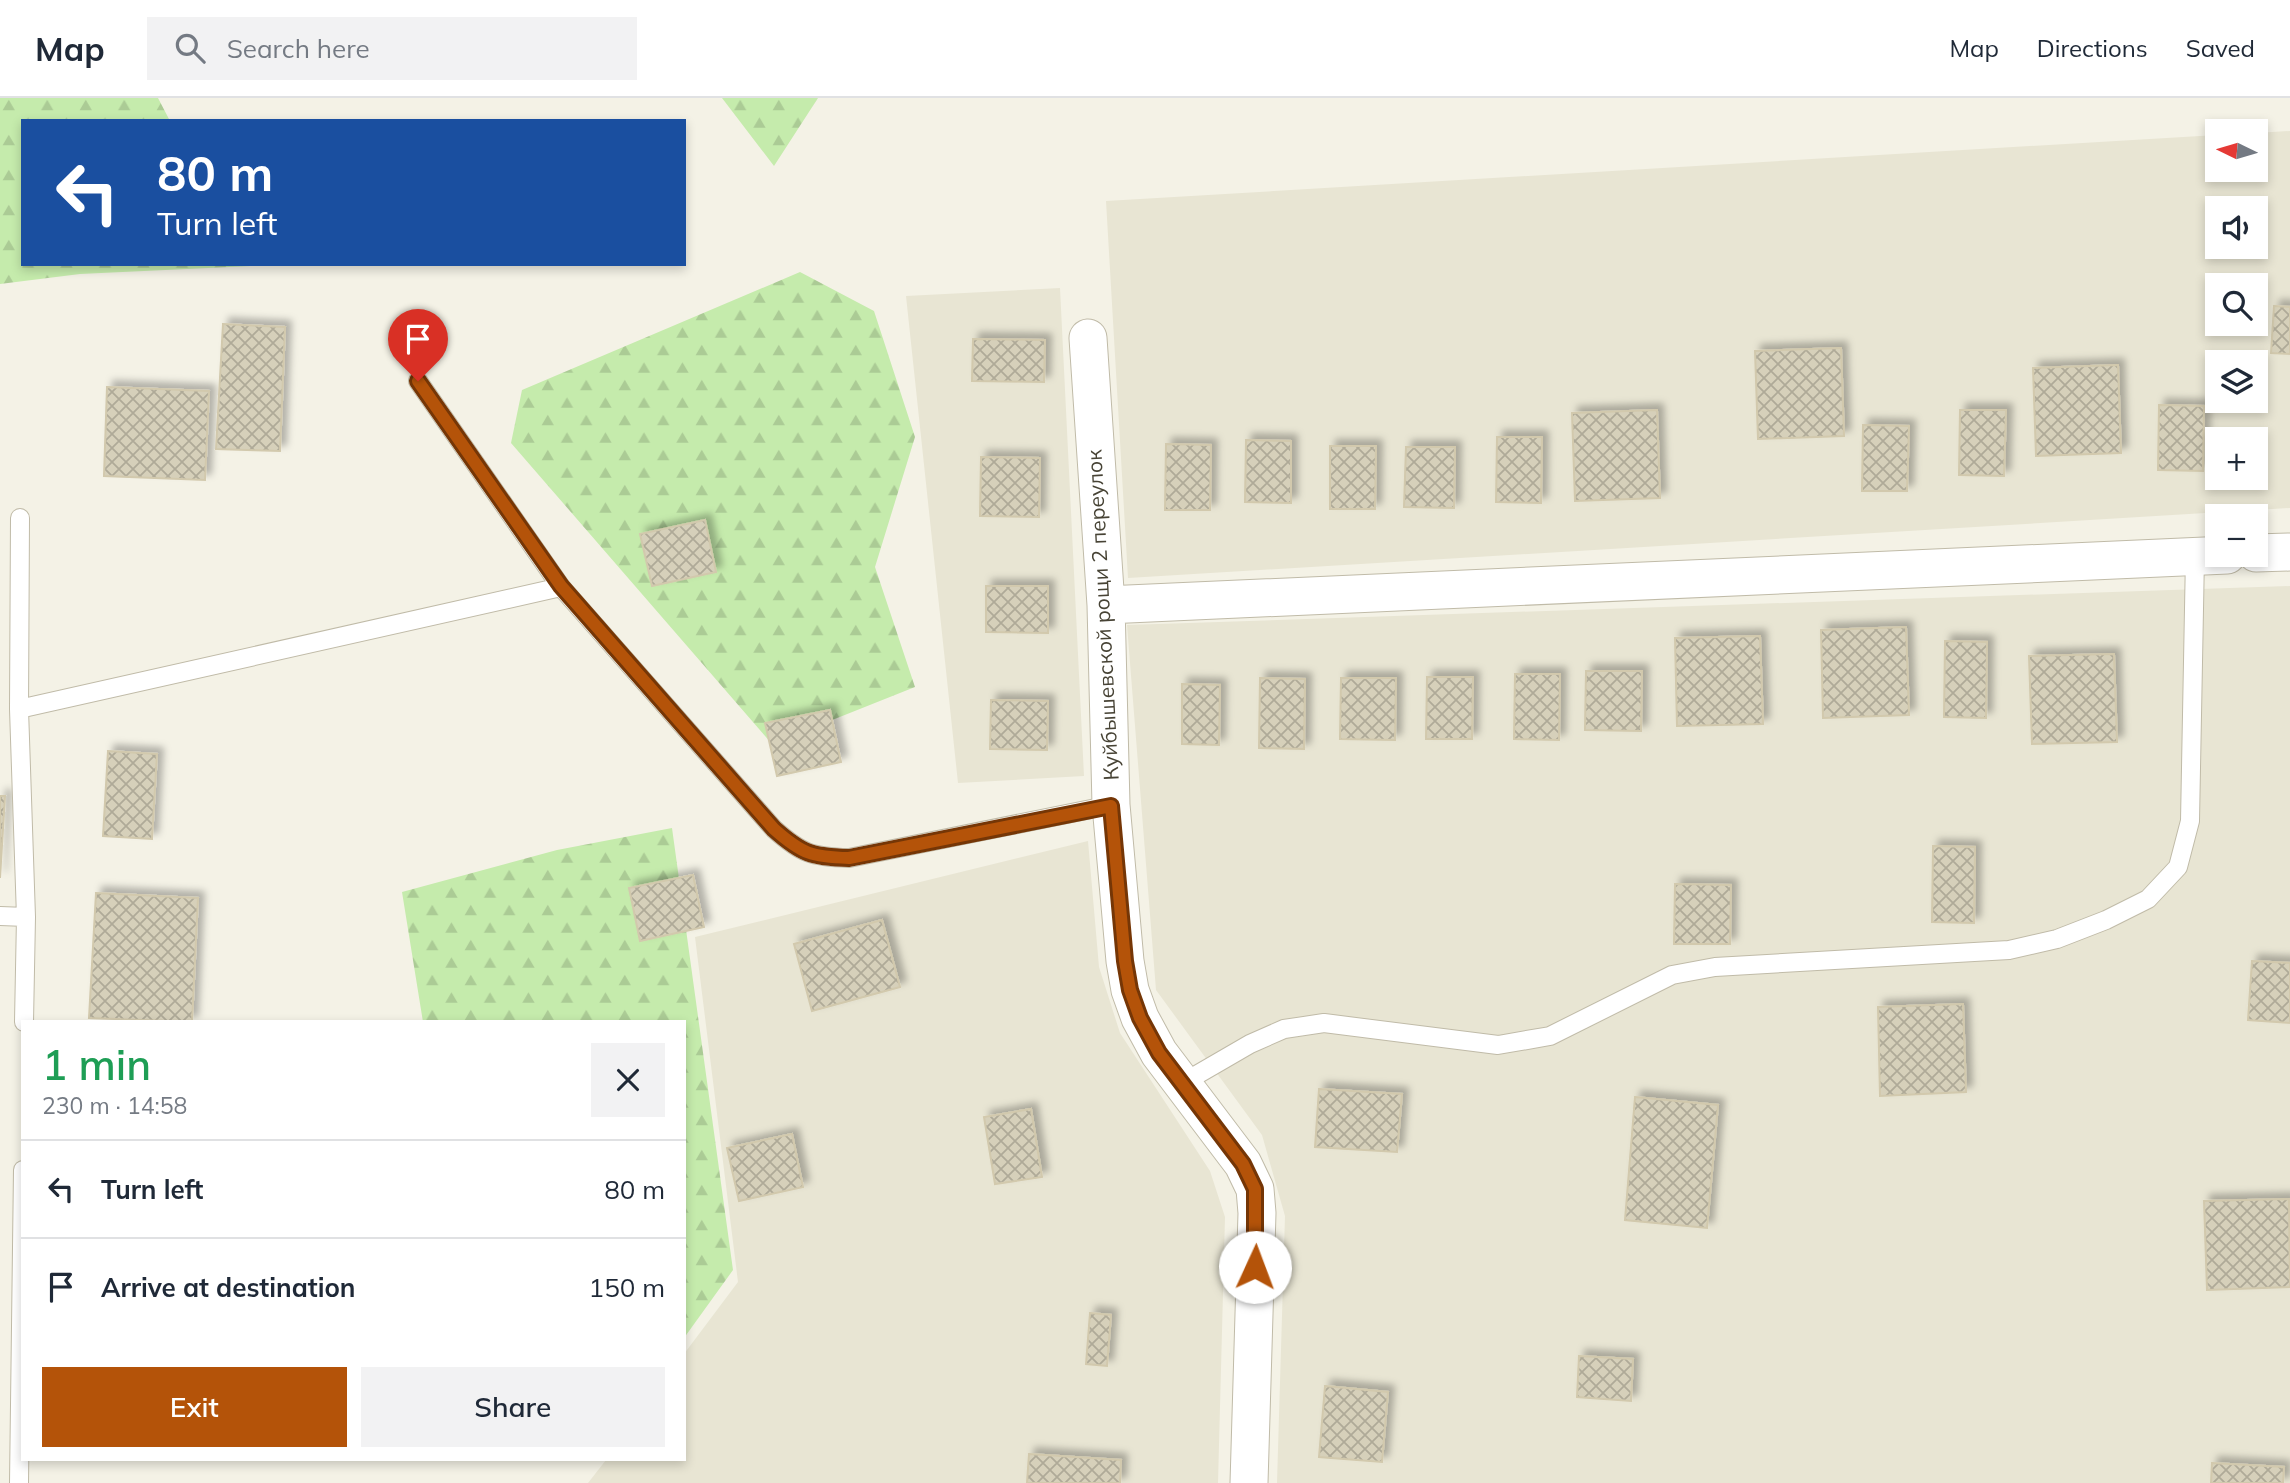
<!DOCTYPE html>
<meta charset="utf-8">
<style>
:root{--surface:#fff;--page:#f2f2f3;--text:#1f2937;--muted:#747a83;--line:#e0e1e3;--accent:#b45309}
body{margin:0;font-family:Mulish,sans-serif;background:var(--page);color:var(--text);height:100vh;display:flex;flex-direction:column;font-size:26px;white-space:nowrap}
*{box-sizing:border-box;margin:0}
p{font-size:23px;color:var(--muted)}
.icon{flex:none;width:38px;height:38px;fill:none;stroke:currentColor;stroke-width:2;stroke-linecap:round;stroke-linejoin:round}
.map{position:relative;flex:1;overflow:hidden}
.side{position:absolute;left:21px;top:922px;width:665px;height:441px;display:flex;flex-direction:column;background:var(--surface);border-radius:0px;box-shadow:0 4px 10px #0003}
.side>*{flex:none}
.guide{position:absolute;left:21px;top:21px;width:665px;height:147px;border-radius:0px;box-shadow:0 4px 10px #0003;background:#1a4fa0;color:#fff;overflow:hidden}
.needle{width:46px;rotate:275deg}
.fabs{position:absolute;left:2205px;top:21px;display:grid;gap:14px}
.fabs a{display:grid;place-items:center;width:63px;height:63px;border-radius:0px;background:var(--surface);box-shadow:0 4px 10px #0003;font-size:35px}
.pin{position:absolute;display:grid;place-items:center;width:60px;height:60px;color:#fff;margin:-72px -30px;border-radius:50% 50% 50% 0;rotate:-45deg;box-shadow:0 0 7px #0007}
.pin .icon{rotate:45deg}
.me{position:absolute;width:77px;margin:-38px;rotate:2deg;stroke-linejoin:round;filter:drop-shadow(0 0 5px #0008)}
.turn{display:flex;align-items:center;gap:24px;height:147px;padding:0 21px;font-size:32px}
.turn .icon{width:91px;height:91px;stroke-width:2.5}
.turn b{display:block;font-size:49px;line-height:60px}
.round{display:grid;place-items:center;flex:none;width:74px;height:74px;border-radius:0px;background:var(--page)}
.headline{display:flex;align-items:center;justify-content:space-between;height:119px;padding:0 21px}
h1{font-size:42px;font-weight:600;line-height:52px;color:#1e9e55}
.button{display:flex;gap:14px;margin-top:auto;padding:14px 21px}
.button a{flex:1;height:80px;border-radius:0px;background:var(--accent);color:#fff;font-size:28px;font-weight:600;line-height:80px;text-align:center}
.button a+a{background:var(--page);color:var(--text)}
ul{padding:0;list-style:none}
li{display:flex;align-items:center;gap:21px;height:98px;padding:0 21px;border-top:2px solid var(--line)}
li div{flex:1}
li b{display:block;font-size:26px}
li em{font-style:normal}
header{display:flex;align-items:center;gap:42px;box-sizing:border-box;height:98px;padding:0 35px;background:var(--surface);border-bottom:2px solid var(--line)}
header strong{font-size:33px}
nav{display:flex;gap:38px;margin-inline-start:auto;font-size:24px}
.search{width:490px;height:63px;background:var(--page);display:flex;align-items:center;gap:18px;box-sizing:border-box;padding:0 24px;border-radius:0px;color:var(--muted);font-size:26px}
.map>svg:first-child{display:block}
</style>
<header>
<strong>Map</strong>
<div class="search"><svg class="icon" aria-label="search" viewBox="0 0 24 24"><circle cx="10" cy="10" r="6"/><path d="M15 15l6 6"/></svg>Search here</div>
<nav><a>Map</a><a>Directions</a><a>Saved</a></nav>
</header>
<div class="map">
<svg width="2290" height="1385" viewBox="0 0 2290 1385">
<defs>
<pattern id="forest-firs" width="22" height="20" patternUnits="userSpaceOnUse" patternTransform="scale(1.75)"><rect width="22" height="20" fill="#c5ebac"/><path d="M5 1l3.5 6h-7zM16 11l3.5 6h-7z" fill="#abcb95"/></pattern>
<pattern id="building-cross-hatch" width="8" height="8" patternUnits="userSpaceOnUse" patternTransform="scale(1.75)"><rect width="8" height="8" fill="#d6d0ba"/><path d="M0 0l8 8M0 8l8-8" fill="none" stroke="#afaa98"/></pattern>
<filter id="shadow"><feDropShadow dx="6" dy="-6" stdDeviation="3.5" flood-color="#0004"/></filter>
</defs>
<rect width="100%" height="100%" fill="#f4f2e6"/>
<!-- residential -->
<path fill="#e8e5d3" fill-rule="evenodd" d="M 2290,33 L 2290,410 L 1128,480 L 1106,103 L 2217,37 L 2217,72 L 2256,72 L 2256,35 ZM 2217,110 L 2256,110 L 2256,149 L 2217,149 ZM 2217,187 L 2256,187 L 2256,226 L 2217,226 ZM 2217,264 L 2256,264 L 2256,303 L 2217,303 ZM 2217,341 L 2256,341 L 2256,380 L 2217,380 Z
M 1060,190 L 1084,678 L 958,685 L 906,198 Z
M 2290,488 L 2290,1385 L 1277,1385 L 1285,1118 L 1262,1037 L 1156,892 L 1127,527 Z
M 1088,743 L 1099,869 L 1120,935 L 1210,1073 L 1225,1119 L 1218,1385 L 588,1385 L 606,1362 L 684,1362 L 684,1256 L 738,1184 L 695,839 Z"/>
<!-- forest -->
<path fill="url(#forest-firs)" d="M 0,0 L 158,0 L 170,23 L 23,23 L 23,166 L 251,168 L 80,176 L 0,186 Z
M 722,0 L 818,0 L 774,68 Z
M 800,174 L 874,213 L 915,339 L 875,469 L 915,589 L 772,646 L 511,345 L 522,292 Z
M 672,730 L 733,1172 L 684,1240 L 684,924 L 423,924 L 402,794 L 557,752 Z"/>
<!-- building -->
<path fill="url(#building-cross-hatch)" stroke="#d2c9ad" stroke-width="2" filter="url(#shadow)" d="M 2274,208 L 2290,209 L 2290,256 L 2271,255 Z
M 223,226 L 285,229 L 280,353 L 216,351 Z
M 973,241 L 1045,242 L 1044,284 L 972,283 Z
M 1841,250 L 1844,338 L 1758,341 L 1755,253 Z
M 2118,267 L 2121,355 L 2036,358 L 2033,270 Z
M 107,289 L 209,293 L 205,382 L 104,378 Z
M 2159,307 L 2204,308 L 2203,373 L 2158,372 Z
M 1657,312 L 1660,400 L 1575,403 L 1572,315 Z
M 1960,312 L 2006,312 L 2004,378 L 1959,377 Z
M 1863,327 L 1909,328 L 1907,393 L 1862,393 Z
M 1497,339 L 1542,339 L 1541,405 L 1496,404 Z
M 1246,342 L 1291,343 L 1291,405 L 1245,404 Z
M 1166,346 L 1211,347 L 1210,412 L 1165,412 Z
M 1330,348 L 1376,348 L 1375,411 L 1330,411 Z
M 1406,349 L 1455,349 L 1454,410 L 1404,409 Z
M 981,359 L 1040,360 L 1039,419 L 980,418 Z
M 705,422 L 716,474 L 652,488 L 640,436 Z
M 986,488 L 1048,488 L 1048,535 L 986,534 Z
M 1906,529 L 1909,617 L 1823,620 L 1821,532 Z
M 1760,538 L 1763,626 L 1677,628 L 1675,540 Z
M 1945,543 L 1987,544 L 1986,620 L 1944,619 Z
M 2114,556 L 2117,644 L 2032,646 L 2029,558 Z
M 1586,573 L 1642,573 L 1641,633 L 1585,632 Z
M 1515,576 L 1560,576 L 1559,642 L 1514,641 Z
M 1427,579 L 1473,579 L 1472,641 L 1426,641 Z
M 1260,580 L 1305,581 L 1304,651 L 1259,650 Z
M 1341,580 L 1396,580 L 1395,642 L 1340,641 Z
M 1182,586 L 1220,587 L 1219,647 L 1182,646 Z
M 991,602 L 1048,603 L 1047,652 L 990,651 Z
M 830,612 L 841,664 L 777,678 L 765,625 Z
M 108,653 L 157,656 L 152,741 L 103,738 Z
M 0,698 L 5,698 L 0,780 Z
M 1933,748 L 1975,749 L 1974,825 L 1932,824 Z
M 693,777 L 704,829 L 640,843 L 629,790 Z
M 1675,786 L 1731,787 L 1730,846 L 1674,846 Z
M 96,795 L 198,800 L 192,924 L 89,920 Z
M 882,822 L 900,889 L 812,913 L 794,846 Z
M 2252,863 L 2290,865 L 2290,925 L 2248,922 Z
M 1963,906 L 1966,994 L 1880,998 L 1878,909 Z
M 1319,991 L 1402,996 L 1397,1054 L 1315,1049 Z
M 1635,999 L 1718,1007 L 1707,1130 L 1625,1122 Z
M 1031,1011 L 1042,1079 L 995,1086 L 984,1019 Z
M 792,1036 L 803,1089 L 739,1103 L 727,1050 Z
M 2289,1101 L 2290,1189 L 2207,1192 L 2204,1103 Z
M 1090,1215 L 1111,1217 L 1107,1268 L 1086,1266 Z
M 1579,1258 L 1633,1261 L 1631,1303 L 1577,1299 Z
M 1325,1288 L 1388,1294 L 1382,1364 L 1319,1359 Z
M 1029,1356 L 1121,1362 L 1120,1385 L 1027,1385 Z
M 2212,1365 L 2284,1369 L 2283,1385 L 2211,1385 Z"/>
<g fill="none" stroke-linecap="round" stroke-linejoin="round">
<!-- lane casing -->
<g stroke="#c0bba8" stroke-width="20">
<path id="lane" d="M 418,283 L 561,489 L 774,731 C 802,756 812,759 849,760 L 1111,707
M 20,420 L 19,611 L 26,819 L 24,924
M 19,611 L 561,489
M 0,818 L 26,819
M 1181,986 L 1250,946 L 1284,931 L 1324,925 L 1498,947 L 1550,938 L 1672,877 L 1715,869 L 2009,852 L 2057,841 L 2106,822 L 2148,801 L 2178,769 L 2190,723 L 2195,458
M 19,1385 L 23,1072"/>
</g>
<!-- street casing -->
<g stroke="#c0bba8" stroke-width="39">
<path id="street" d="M 1088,240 L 1106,507 L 1111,707 L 1125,863 L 1130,892 L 1140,920 L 1159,955 L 1243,1066 L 1255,1091 L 1257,1115 L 1249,1385
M 2256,455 L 2290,454
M 1106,507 L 2227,457"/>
</g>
<!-- lane -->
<use href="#lane" stroke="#fff" stroke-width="18"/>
<!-- street -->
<use href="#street" stroke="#fff" stroke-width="37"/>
</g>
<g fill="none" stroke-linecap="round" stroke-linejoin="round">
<!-- route casing -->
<g stroke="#753606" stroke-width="18">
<path id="route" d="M 418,283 L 561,488 L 774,731 C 802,756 812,759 849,760 L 1111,708 L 1125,863 L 1130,892 L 1140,920 L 1159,955 L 1243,1066 L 1255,1091 L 1255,1169"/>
</g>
<!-- route -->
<use href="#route" stroke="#b45309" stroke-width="12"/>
</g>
<g text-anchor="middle" stroke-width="5" stroke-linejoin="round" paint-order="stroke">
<!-- street labels -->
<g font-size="21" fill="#474335" stroke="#fff">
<text transform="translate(1103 517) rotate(-93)" y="7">Куйбышевской рощи 2 переулок</text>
</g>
</g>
</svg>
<div class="fabs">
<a><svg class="needle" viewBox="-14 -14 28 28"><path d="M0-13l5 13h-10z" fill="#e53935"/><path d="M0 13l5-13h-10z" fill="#747a83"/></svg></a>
<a><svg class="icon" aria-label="sound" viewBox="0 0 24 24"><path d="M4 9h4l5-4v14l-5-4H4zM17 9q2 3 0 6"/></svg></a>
<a><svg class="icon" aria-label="search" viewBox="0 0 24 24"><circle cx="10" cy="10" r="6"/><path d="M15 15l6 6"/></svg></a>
<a><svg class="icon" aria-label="layers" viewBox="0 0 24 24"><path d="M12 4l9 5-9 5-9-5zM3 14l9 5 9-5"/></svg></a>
<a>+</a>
<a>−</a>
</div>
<div class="pin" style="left:418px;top:283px;background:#d93025"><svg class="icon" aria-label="arrive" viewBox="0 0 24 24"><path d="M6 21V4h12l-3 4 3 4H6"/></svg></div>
<svg class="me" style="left:1255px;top:1169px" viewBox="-20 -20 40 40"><circle r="19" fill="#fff"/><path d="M0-13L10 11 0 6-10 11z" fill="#b45309"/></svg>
<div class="guide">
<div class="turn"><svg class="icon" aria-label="left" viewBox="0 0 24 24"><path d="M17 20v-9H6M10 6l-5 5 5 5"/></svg><div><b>80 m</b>Turn left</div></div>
</div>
<section class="side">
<div class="headline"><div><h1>1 min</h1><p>230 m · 14:58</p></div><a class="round"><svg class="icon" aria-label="close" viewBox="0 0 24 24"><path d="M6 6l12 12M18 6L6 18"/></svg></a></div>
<ul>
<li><svg class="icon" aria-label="left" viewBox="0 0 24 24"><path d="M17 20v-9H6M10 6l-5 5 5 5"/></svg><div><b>Turn left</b></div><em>80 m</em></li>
<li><svg class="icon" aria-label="arrive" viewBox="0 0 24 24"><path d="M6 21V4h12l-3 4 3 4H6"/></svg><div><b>Arrive at destination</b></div><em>150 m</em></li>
</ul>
<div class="button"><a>Exit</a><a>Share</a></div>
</section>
</div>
